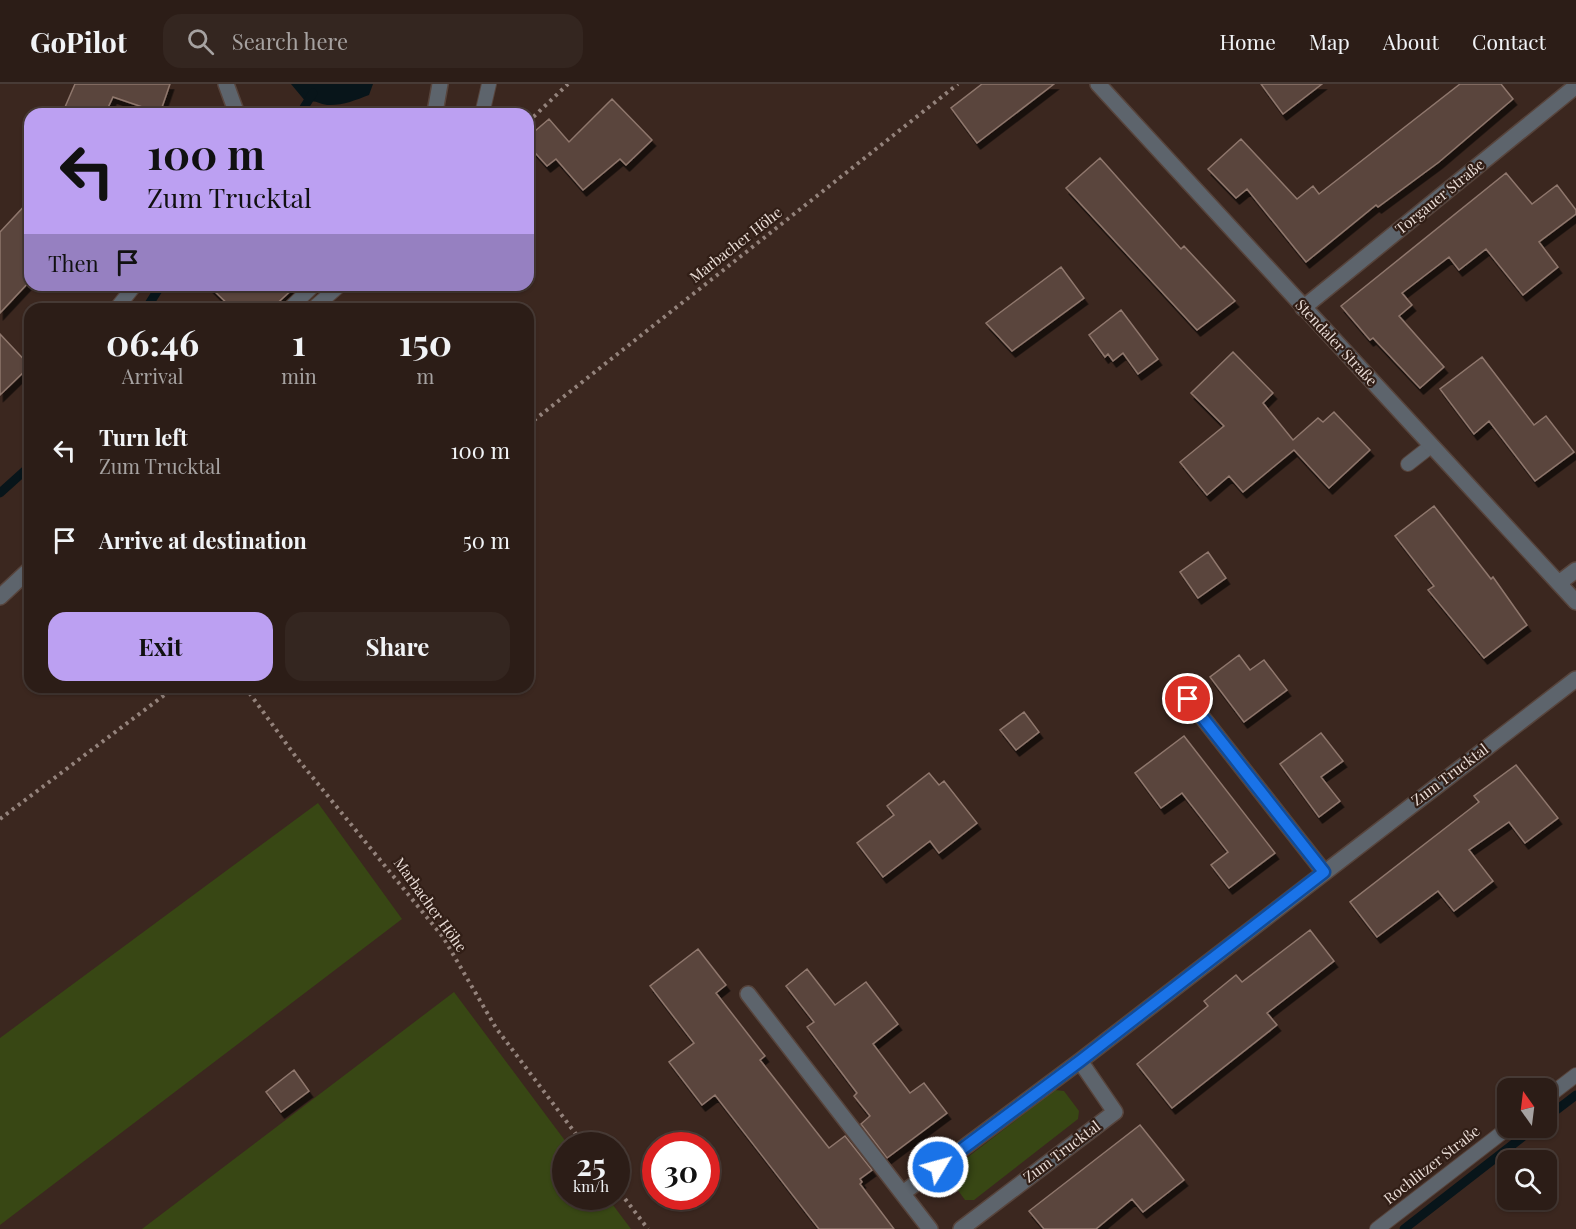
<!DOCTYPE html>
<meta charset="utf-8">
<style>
:root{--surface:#2c1d17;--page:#342620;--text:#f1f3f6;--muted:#a6a2a1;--line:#483b36;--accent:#bca0f2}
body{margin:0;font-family:"Playfair Display",serif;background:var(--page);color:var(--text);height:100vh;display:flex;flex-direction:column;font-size:22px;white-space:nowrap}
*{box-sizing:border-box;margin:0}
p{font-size:20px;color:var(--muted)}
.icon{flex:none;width:33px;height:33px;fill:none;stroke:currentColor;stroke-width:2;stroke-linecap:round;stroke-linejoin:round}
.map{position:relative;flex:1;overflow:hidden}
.drawer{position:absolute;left:24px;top:219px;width:510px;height:390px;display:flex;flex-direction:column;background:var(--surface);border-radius:18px;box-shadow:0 2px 4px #0004,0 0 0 2px var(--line)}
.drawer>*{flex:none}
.hud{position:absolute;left:24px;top:24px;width:510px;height:183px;border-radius:18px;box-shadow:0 2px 4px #0004,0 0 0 2px var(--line);background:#bca0f2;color:#111;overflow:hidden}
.needle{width:39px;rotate:346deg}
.controls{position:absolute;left:1497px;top:994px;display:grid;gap:12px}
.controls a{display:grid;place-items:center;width:60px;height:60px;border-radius:12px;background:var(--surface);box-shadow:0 2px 4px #0004,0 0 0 2px var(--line);font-size:30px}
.speed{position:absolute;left:552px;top:1048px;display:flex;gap:12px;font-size:30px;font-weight:700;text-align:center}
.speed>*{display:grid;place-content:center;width:78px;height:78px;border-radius:50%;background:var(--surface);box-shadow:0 2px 4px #0004,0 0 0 2px var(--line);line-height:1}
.speed small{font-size:15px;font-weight:400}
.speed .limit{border:9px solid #d22;background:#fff;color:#111}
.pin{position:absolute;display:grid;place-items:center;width:51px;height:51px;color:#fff;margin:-26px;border:3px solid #fff;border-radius:50%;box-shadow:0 2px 6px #0007}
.me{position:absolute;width:66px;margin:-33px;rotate:53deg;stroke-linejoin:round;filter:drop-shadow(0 0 4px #0008)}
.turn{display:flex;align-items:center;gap:21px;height:126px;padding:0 24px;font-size:27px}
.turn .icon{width:78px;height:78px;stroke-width:2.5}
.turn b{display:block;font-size:42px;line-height:51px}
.then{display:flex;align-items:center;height:57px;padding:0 24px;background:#0003;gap:12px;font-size:22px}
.eta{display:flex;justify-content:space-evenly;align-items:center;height:102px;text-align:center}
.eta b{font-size:36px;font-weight:700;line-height:42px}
.button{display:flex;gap:12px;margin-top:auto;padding:12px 24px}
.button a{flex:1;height:69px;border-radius:18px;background:var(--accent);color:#111;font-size:24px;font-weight:700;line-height:69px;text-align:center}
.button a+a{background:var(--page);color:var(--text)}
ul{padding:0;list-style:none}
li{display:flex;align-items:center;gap:18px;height:90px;padding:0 24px}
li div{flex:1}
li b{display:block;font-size:22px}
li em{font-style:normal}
header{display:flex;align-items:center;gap:36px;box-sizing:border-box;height:84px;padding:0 30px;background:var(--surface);border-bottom:2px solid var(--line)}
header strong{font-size:28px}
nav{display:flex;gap:33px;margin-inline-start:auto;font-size:21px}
.search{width:420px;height:54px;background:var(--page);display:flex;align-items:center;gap:15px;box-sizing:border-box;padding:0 21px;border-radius:18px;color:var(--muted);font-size:22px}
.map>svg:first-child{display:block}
</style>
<header>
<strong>GoPilot</strong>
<div class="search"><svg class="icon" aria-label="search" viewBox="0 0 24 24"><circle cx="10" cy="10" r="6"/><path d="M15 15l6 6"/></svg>Search here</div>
<nav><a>Home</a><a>Map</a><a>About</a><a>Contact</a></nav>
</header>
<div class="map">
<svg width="1576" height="1145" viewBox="0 0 1576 1145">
<defs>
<filter id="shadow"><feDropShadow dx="3.5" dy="6" stdDeviation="0" flood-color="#0009"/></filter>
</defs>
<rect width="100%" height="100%" fill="#3b271f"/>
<!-- green -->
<path fill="#384714" d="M 318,719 L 402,835 L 0,1141 L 0,954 Z
M 454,908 L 569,1062 L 566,1062 L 566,1113 L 607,1113 L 631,1145 L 142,1145 Z
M 1055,1006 L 1064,1007 L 1079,1027 L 1078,1035 L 974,1116 L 965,1116 L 949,1094 L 951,1086 Z"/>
<!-- water -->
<path fill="#08151a" d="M 291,0 L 373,0 L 369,11 C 356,16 344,21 330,21 C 320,21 316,15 306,18 Z"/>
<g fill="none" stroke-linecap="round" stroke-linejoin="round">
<!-- stream -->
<path stroke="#08151a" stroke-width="9" d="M 300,30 L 313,9
M 146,225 L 161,201
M 0,409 L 30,382
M 1546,1034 L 1576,1011
M 1404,1145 L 1534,1044"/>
</g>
<!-- building -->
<path fill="#5a453c" stroke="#8f776d" stroke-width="1.5" filter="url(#shadow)" d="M 75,0 L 170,0 L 160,29 L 113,13 L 105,30 L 62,30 Z
M 982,0 L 1054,0 L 977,59 L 951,24 Z
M 1261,0 L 1322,0 L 1283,30 Z
M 1460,0 L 1501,0 L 1513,15 L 1439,78 L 1378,123 L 1376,121 L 1306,178 L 1247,105 L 1236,114 L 1208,85 L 1241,55 L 1297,115 L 1313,102 L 1319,110 Z
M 612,15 L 652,56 L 626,81 L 620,75 L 583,106 L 556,75 L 547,82 L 528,61 L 528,53 L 549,35 L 569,58 Z
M 1100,74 L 1181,165 L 1184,162 L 1235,217 L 1197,246 L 1066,104 Z
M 1506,89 L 1532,120 L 1557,101 L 1576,126 L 1576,130 L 1539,158 L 1558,183 L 1523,211 L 1486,165 L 1459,186 L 1449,173 L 1402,209 L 1412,221 L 1399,232 L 1444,283 L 1420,304 L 1373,254 L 1370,256 L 1341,222 Z
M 30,116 L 30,197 L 0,229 L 0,148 Z
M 1061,183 L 1084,214 L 1012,267 L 986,239 Z
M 208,201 L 297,201 L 271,225 L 233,225 Z
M 1121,226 L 1158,275 L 1138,290 L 1123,269 L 1113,277 L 1108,270 L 1105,273 L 1089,251 Z
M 0,250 L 30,282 L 0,311 Z
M 1233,268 L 1273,309 L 1263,319 L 1293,356 L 1318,334 L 1323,338 L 1334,328 L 1370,366 L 1329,404 L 1294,366 L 1243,408 L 1229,392 L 1207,411 L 1180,378 L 1224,342 L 1191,309 Z
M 1482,273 L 1534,341 L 1546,332 L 1574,368 L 1535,397 L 1489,337 L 1474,350 L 1440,305 Z
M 1434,422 L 1491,495 L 1493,493 L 1527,541 L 1484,574 L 1428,506 L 1434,502 L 1395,452 Z
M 1208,468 L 1226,494 L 1198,514 L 1180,488 Z
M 1239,571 L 1250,586 L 1264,576 L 1287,606 L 1244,638 L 1210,593 Z
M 1024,628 L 1039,648 L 1016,666 L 1000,646 Z
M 1321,649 L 1343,677 L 1321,693 L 1340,717 L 1319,733 L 1280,680 Z
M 1184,652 L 1275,769 L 1229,804 L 1211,781 L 1228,768 L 1182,709 L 1161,724 L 1135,689 Z
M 1516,681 L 1558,734 L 1525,759 L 1509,738 L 1469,766 L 1493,797 L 1454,827 L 1438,807 L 1377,853 L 1350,818 L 1479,718 L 1474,712 Z
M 929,689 L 939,701 L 944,697 L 977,739 L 939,769 L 930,757 L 883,793 L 857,759 L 894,731 L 887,722 Z
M 1310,846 L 1334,877 L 1267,929 L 1277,941 L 1172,1024 L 1137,980 L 1208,922 L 1204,917 L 1236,891 L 1242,898 Z
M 698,865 L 726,901 L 716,909 L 765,972 L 760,976 L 829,1064 L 845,1052 L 872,1086 L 860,1095 L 862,1098 L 860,1100 L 894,1145 L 819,1145 L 715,1011 L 702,1021 L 669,978 L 694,959 L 650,902 Z
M 807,885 L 835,921 L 866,898 L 898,940 L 873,960 L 910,1009 L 924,999 L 947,1029 L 887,1074 L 861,1040 L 870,1032 L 854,1012 L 857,1009 L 807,943 L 814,938 L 786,902 Z
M 294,986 L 309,1007 L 281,1028 L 266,1008 Z
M 1140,1041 L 1184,1096 L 1143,1128 L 1132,1115 L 1096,1145 L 1044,1145 L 1029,1127 Z"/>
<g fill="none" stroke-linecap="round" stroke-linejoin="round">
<!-- service casing -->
<g stroke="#57443c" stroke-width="16">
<path id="service" d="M 482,30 L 489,0
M 316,222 L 340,201
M 116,225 L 135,201
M 289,225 L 314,201
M 1408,380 L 1431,362
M 1546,1014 L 1576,991
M 1377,1145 L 1508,1044"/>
</g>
<!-- minor casing -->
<g stroke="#57443c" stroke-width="18">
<path id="minor" d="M 226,0 L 237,30
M 1098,0 L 1576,518
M 435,28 L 440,0
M 1303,224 L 1576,2
M 1559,499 L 1576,486
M 0,513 L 30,485
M 1188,615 L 1324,788
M 748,910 L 930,1145
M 903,1109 L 1080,977 L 1576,595
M 961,1145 L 1115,1028 L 1080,977"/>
</g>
<!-- path -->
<path stroke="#94837c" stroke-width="4" stroke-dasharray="3 4.5" stroke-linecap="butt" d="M 360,30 L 378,25 L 390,30
M 528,38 L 568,0
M 528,341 L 958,0
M 245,603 L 296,673 L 443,853 L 496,944 L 585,1062
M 0,735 L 175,603
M 616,1103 L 648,1145"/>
<!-- service -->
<use href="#service" stroke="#5d646c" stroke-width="14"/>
<!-- minor -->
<use href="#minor" stroke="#5d646c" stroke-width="15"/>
</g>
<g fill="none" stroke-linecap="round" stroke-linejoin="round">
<!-- route casing -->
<g stroke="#114b97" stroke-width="15">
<path id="route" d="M 938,1083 L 1080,977 L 1324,788 L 1188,615"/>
</g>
<!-- route -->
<use href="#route" stroke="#1a73e8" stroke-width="10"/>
</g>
<g text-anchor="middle" stroke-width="4.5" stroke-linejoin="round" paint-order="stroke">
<!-- street labels -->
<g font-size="15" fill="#eaddd7" stroke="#311e16">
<text transform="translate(1440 113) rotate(-39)" y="5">Torgauer Straße</text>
<text transform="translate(736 161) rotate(-38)" y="5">Marbacher Höhe</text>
<text transform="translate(1336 259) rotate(47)" y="5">Stendaler Straße</text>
<text transform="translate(1450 691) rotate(-37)" y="5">Zum Trucktal</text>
<text transform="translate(430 821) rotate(54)" y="5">Marbacher Höhe</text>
<text transform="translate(1062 1068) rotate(-37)" y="5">Zum Trucktal</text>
<text transform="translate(1432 1081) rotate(-38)" y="5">Rochlitzer Straße</text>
</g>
</g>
</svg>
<div class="controls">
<a><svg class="needle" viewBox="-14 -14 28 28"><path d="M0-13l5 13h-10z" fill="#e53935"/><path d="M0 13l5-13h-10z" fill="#a6a2a1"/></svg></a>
<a><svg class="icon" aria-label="search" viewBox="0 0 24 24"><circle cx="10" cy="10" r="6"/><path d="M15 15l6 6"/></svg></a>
</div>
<div class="speed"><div>25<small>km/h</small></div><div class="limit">30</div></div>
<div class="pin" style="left:1188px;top:615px;background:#d93025"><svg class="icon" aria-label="arrive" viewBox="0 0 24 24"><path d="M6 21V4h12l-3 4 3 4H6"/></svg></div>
<svg class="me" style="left:938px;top:1083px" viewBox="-20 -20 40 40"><circle r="17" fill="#1a73e8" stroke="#fff" stroke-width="3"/><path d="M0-11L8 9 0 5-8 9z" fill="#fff"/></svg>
<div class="hud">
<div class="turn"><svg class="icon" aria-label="left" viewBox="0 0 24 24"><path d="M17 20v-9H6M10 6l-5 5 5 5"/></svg><div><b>100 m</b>Zum Trucktal</div></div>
<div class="then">Then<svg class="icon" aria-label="arrive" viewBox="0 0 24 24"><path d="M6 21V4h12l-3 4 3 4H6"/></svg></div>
</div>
<section class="drawer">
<div class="eta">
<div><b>06:46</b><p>Arrival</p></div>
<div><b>1</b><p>min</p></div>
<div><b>150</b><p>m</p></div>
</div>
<ul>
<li><svg class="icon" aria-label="left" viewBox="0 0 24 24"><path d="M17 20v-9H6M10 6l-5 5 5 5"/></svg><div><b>Turn left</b><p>Zum Trucktal</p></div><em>100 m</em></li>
<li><svg class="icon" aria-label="arrive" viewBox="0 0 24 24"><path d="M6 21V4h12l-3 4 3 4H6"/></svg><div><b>Arrive at destination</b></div><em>50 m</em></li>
</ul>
<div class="button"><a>Exit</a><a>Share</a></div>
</section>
</div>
